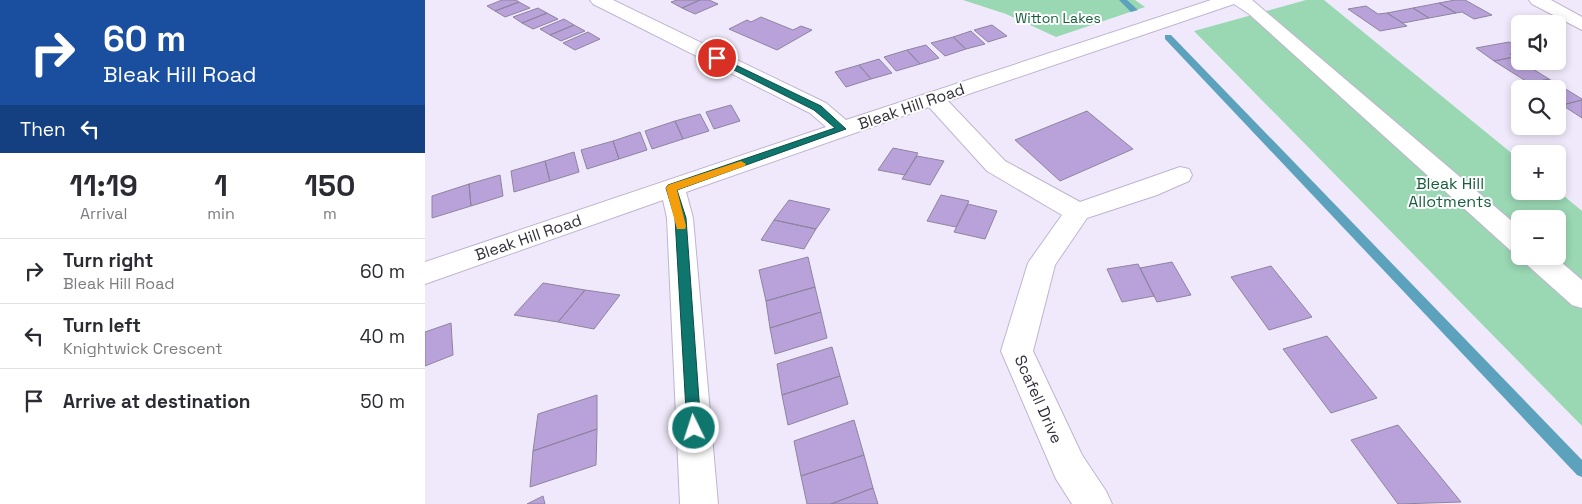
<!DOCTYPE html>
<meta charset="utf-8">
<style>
:root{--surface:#fff;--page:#f2f2f3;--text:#2b2b33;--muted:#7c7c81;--line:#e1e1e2}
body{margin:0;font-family:"Space Grotesk",sans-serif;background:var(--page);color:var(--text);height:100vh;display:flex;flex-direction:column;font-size:19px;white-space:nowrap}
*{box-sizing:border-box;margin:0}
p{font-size:16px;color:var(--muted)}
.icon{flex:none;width:28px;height:28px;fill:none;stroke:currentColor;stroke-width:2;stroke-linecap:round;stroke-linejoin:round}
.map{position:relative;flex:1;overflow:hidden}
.panel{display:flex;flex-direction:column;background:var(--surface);width:425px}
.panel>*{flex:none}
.guide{background:#1a4fa0;color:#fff;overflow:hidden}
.tools{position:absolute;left:1086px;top:15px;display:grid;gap:10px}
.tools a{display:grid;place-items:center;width:55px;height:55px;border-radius:8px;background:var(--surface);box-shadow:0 2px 8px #0003;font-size:25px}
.pin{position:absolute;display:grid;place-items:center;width:42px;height:42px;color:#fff;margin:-21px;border:2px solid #fff;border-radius:50%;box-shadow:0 1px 5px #0007}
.me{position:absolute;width:55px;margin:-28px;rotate:356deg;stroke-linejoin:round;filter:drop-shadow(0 0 4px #0008)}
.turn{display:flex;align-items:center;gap:18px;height:105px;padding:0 20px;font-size:22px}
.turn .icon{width:65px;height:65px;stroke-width:2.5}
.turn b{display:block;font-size:35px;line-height:42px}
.then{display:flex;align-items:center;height:48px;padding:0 20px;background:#0003;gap:10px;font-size:19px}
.eta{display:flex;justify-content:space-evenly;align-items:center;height:85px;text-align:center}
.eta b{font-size:30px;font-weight:700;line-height:35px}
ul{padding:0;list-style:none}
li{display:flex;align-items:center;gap:15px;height:65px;padding:0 20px;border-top:1px solid var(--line)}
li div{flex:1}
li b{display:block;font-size:19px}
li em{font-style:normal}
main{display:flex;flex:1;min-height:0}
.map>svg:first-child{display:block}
</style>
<main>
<section class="panel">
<div class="guide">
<div class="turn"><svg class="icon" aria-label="right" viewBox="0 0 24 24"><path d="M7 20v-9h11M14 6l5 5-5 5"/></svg><div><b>60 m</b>Bleak Hill Road</div></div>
<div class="then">Then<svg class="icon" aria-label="left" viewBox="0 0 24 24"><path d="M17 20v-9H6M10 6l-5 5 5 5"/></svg></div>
</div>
<div class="eta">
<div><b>11:19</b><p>Arrival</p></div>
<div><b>1</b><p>min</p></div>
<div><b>150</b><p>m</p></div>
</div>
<ul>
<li><svg class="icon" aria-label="right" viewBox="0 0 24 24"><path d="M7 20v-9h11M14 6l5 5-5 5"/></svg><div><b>Turn right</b><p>Bleak Hill Road</p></div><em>60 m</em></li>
<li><svg class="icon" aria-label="left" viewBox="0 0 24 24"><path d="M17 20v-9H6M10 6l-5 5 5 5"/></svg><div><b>Turn left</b><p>Knightwick Crescent</p></div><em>40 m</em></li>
<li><svg class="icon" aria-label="arrive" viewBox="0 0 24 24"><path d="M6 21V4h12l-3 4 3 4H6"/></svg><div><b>Arrive at destination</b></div><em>50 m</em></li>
</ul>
</section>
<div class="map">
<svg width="1157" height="504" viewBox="0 0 1157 504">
<rect width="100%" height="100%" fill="#f0e9fb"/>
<!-- green -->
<path fill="#9ad7b3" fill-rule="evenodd" d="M 538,0 L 710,0 L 720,7 L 631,37 L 581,14 Z
M 881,0 L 899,0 L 1095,160 L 1095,191 L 1133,191 L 1157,211 L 1157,426 L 769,31 ZM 1095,219 L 1132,219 L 1132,256 L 1095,256 Z"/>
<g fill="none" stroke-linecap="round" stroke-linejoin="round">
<!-- stream -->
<path fill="#5ca2bd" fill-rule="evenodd" d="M 694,0 L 702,0 L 713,10 L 706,12 Z
M 740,35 L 746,35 L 1157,460 L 1157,477 L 1152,475 L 740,39 Z"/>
</g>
<!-- building -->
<path fill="#b8a2d9" stroke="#8e849e" d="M 77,0 L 91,0 L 94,2 L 70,11 L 62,6 Z
M 252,0 L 275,0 L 257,8 L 246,2 Z
M 275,0 L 284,0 L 293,4 L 270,14 L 257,8 Z
M 1030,0 L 1040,0 L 1067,15 L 1049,19 L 1037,12 L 1031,13 L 1014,3 Z
M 94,2 L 105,8 L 80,17 L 70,11 Z
M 1014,3 L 1031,13 L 1004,18 L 988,8 Z
M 941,6 L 953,14 L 962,13 L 982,26 L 955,31 L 923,9 Z
M 113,8 L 122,13 L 97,23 L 88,17 Z
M 988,8 L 1004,18 L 978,23 L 962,13 Z
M 122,13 L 133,19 L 108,29 L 97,23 Z
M 336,17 L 368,30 L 376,26 L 387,30 L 352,50 L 304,29 L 322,20 L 326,22 Z
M 139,19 L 149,25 L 125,35 L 115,29 Z
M 149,25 L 160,31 L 136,41 L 125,35 Z
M 567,25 L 582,36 L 563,42 L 549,30 Z
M 546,31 L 560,44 L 541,49 L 528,37 Z
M 163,32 L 175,39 L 150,50 L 138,43 Z
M 528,37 L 541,49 L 520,56 L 506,43 Z
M 1084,42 L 1095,48 L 1095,53 L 1085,54 L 1089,57 L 1069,61 L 1051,48 Z
M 501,45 L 514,58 L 495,64 L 482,50 Z
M 482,50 L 495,64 L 471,71 L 459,57 Z
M 1089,57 L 1095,61 L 1124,79 L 1104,83 L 1069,61 Z
M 454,59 L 467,73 L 446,79 L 434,65 Z
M 434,65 L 446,79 L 421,87 L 410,72 Z
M 1124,79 L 1157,99 L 1157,100 L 1137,105 L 1132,102 L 1132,89 L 1112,89 L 1104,83 Z
M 1157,100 L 1157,118 L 1137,105 Z
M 306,105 L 315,121 L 289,129 L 281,112 Z
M 662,111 L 708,149 L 635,181 L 590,140 Z
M 275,114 L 284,131 L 258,139 L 250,121 Z
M 250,121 L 258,139 L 227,149 L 220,131 Z
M 215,132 L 222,150 L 194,159 L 188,141 Z
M 188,141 L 194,159 L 162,169 L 156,150 Z
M 468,148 L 493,153 L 480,175 L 453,170 Z
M 149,152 L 154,172 L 125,181 L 120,161 Z
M 492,156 L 519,161 L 505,185 L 477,179 Z
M 120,161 L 125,181 L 89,192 L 86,171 Z
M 75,175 L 78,196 L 46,206 L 44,184 Z
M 44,184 L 46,206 L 7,218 L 7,196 Z
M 516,195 L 544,201 L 531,227 L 502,221 Z
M 364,200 L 405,209 L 391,229 L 349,220 Z
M 543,204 L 572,211 L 560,239 L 529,232 Z
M 349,220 L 391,229 L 379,249 L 336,240 Z
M 383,257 L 390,287 L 341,301 L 334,270 Z
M 747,262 L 766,295 L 732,302 L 715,268 Z
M 713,264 L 729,296 L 697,302 L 682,269 Z
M 846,266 L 887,317 L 844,330 L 806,277 Z
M 118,283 L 160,290 L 133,322 L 89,315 Z
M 390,287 L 396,312 L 345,328 L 341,301 Z
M 160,290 L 195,295 L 169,329 L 133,322 Z
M 396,312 L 402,338 L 350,354 L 345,328 Z
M 26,323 L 28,355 L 0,366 L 0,332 Z
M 902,336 L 952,398 L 906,413 L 858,349 Z
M 407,347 L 415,376 L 357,395 L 352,364 Z
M 415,376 L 423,404 L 363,425 L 357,395 Z
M 172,395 L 172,429 L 108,451 L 113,414 Z
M 429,420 L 439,455 L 376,476 L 369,441 Z
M 973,425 L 1036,502 L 973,504 L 926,440 Z
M 172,429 L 171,465 L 105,487 L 108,451 Z
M 439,455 L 448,488 L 406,504 L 382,504 L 376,476 Z
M 448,488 L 453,504 L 406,504 Z
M 118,496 L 120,504 L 102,504 Z"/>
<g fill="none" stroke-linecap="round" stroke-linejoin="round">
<!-- minor casing -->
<g stroke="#bfb4d0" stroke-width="2">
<path id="minor" d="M 165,0 L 188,0 L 401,103 L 421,120 L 786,0 L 827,0 L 1095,228 L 1095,253 L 1085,250 L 824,14 L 809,4 L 523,101 L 580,161 L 655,202 L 755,167 L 764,169 L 767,175 L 764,181 L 732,195 L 662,218 L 630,265 L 608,351 L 657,455 L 681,491 L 687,504 L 647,504 L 631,479 L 576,351 L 603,263 L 637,215 L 562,171 L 504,107 L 261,192 L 268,218 L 293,504 L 255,504 L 242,218 L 238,200 L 0,284 L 0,262 L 401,127 L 385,113 L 168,4 Z
M 1104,0 L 1126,0 L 1157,17 L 1157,30 L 1107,4 Z
M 1096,256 L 1129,256 L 1157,280 L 1157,308 L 1147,305 L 1100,263 Z"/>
</g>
<!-- minor -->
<use href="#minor" fill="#fff" fill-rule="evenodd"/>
</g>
<!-- route -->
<path fill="#0f766e" stroke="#0a4d48" d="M 289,57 L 294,57 L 396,106 L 421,129 L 252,190 L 261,218 L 276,428 L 274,432 L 269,434 L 264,432 L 262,428 L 250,218 L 241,188 L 243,185 L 410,128 L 389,110 L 289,60 Z"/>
<!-- slow -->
<path fill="#f59e0b" d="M 316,161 L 321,164 L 320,166 L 252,190 L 261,226 L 260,229 L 252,229 L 241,188 L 243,185 Z"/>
<g text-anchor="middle" stroke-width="4" stroke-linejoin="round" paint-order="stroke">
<!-- far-park labels -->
<g font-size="14" fill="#165e3d" stroke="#fff">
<text x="633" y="23">Witton Lakes</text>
</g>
<!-- street labels -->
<g font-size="16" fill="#34303b" stroke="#fff">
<text transform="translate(486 106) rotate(-19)" y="6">Bleak Hill Road</text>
<text transform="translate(103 237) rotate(-19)" y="6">Bleak Hill Road</text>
<text transform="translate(614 399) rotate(66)" y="6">Scafell Drive</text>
</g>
<!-- park labels -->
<g font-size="16" fill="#165e3d" stroke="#fff">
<text x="1025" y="189">Bleak Hill<tspan x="1025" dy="18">Allotments</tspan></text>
</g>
</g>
</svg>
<div class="tools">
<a><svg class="icon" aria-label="sound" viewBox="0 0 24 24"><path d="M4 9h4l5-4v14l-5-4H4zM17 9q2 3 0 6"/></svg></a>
<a><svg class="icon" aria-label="search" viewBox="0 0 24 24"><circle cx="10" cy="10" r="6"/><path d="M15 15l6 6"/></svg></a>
<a>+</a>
<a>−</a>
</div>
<div class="pin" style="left:292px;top:58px;background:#d93025"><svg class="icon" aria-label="arrive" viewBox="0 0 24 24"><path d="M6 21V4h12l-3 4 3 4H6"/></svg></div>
<svg class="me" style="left:269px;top:428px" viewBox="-20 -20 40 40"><circle r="17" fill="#0f766e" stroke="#fff" stroke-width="3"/><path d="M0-11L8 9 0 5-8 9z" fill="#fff"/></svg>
</div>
</main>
